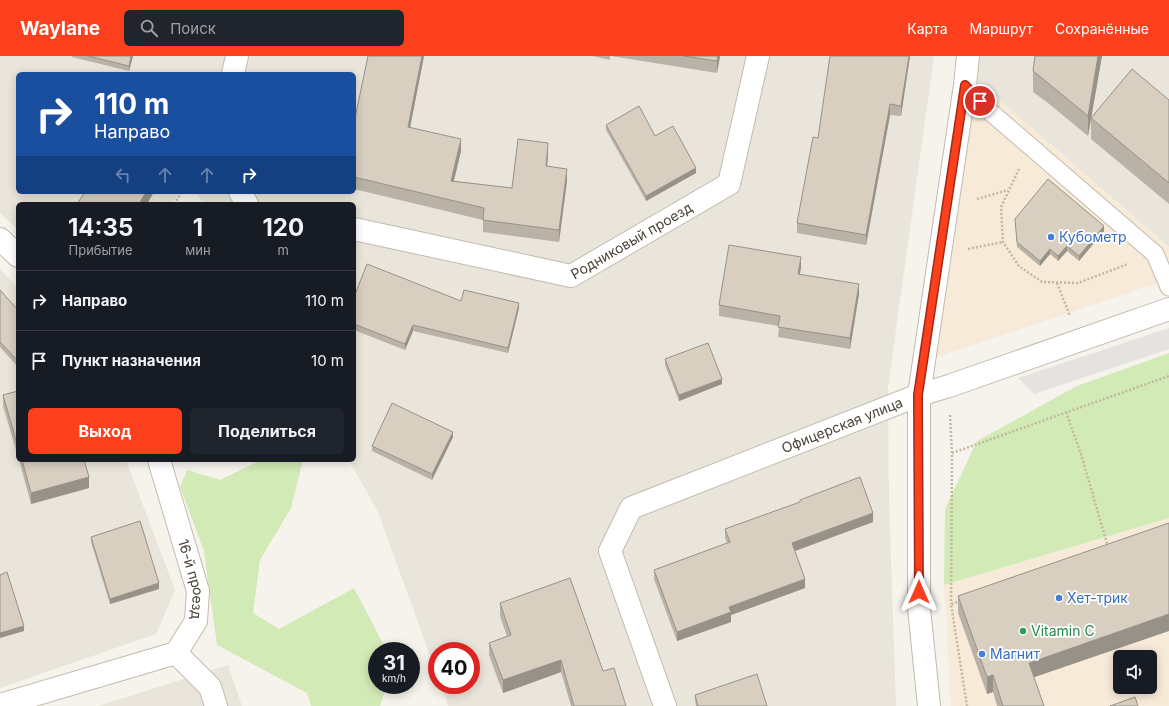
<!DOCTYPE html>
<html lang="ru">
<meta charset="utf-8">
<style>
:root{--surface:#171b24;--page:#20242c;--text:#f1f3f6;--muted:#9ea1a6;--line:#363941;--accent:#fc3f1d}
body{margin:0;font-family:Inter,sans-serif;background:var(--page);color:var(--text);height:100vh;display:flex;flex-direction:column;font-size:15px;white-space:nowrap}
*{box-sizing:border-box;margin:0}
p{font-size:13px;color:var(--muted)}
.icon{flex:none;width:22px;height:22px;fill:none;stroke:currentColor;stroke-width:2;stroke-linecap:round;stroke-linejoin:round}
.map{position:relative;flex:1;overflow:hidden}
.side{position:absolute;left:16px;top:146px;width:340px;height:260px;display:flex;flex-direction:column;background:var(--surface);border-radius:6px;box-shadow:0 2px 10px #0003}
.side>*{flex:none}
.hud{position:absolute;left:16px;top:16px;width:340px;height:122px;border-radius:6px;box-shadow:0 2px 10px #0003;background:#1a4fa0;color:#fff;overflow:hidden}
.tools{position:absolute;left:1113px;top:594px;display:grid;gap:8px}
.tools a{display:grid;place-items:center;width:44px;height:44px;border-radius:6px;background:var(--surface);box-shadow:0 2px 10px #0003;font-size:20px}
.speed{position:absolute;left:368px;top:586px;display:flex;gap:8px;font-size:20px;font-weight:700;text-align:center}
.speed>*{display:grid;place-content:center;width:52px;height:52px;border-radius:50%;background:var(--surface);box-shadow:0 2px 10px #0003;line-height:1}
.speed small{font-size:10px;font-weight:400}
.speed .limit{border:6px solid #d22;background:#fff;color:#111}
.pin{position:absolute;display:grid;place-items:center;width:34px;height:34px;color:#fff;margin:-17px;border:2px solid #fff;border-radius:50%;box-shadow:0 1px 4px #0007}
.me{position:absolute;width:44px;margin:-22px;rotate:0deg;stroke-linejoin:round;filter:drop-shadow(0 0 3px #0008)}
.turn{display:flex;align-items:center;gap:14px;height:84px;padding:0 12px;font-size:18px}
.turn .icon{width:52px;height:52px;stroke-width:2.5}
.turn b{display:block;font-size:28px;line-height:34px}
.lanes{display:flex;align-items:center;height:38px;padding:0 12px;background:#0003;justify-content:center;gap:20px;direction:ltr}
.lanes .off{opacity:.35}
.eta{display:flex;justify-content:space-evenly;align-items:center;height:68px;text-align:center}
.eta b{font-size:24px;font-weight:700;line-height:28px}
.cta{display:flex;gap:8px;margin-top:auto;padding:8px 12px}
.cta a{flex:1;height:46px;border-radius:6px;background:var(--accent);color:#fff;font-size:16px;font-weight:700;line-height:46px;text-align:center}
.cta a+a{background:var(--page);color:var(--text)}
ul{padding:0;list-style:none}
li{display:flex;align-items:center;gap:12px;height:60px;padding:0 12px;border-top:1px solid var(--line)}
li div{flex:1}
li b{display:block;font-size:15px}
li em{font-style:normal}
header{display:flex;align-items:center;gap:24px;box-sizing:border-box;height:56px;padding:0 20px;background:var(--accent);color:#fff}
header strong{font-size:19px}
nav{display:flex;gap:22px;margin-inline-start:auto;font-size:14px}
.search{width:280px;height:36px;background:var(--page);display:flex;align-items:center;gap:10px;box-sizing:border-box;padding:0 14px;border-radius:6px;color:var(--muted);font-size:15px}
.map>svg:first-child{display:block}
</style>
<header>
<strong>Waylane</strong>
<div class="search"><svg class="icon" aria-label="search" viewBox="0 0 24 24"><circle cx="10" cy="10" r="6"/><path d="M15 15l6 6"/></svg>Поиск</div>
<nav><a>Карта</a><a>Маршрут</a><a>Сохранённые</a></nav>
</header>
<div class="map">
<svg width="1169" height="650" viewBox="0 0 1169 650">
<rect width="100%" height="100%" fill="#f6f3ec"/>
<!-- residential -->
<path fill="#eae5da" d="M 0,0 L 934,0 L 888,331 L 889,443 L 896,650 L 448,650 L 441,629 L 471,629 L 471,595 L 437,595 L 437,619 L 378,456 L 349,404 L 354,404 L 354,148 L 203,148 L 196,136 L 354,136 L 354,18 L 18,18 L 18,136 L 180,136 L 171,148 L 18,148 L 18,174 L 0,157 Z
M 980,0 L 1169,0 L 1169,191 L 976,24 Z
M 0,213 L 18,232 L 18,404 L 126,404 L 175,534 L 156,578 L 0,632 Z
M 228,609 L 242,650 L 98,650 Z"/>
<!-- commercial -->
<path fill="#f7ead8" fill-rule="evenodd" d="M 976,24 L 1169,191 L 1169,223 L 935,302 Z
M 1169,462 L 1169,650 L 951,650 L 944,529 ZM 1120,601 L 1150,601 L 1150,631 L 1120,631 Z"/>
<!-- green -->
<path fill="#d2eab5" d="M 1169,297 L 1169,462 L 944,529 L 945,453 L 977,385 L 1077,330 Z
M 261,404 L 303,404 L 291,452 L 260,504 L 253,557 L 279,573 L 354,532 L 387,595 L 377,595 L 377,629 L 387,629 L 380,650 L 311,650 L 307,637 L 217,589 L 204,495 L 180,431 L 187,414 L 220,424 Z"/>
<!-- parking -->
<path fill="#e5e3e0" d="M 1169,272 L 1169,293 L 1034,338 L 1018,322 Z"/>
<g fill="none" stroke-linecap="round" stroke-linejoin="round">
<!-- service casing -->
<g stroke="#c2bbae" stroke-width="19">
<path id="service" d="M 965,29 L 987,53 L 1155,198 L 1169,231"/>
</g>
<!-- minor casing -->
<g stroke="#c2bbae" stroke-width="24">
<g id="minor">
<path d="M 233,18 L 237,0"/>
<path d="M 240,136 L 247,148"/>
<path id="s1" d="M 354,173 L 571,220 L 729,128 L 758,0"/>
<path d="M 0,183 L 18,200"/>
<path id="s2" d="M 159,404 L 198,535 L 196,565 L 176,597"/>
<path d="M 176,597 L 210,631 L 216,650"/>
<path d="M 0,649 L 176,597"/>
<path id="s3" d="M 665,650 L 610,495 L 631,452 L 919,339 L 949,330 L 1169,253"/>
</g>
</g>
<!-- tertiary casing -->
<g stroke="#c2bbae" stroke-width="24">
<path id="tertiary" d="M 929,650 L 919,552 L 919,339 L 965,29 L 968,0"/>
</g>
<!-- path -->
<path stroke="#c4b79f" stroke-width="2.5" stroke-dasharray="2 2" stroke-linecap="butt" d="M 1019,113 L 1001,151 L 1003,186 L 1019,210 L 1042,226 L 1078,227 L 1128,208
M 977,143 L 1008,134
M 174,148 L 182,136
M 968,193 L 1003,186
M 1057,227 L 1070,260
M 1066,356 L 1081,398 L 1108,491
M 950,359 L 952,397 L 951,548
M 952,397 L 1169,320
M 961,545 L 951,548 L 967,650"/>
<!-- service -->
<use href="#service" stroke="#fff" stroke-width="17"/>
<!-- minor -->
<use href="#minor" stroke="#fff" stroke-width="22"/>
<!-- tertiary -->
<use href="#tertiary" stroke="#fff" stroke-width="22"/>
</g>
<!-- wall -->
<path fill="#bab2a6" d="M 72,0 L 133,0 L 129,15 L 72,1 Z
M 424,0 L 410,71 L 461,95 L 454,125 L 512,132 L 548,99 L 547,111 L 567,125 L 559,186 L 483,176 L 483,164 L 354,133 L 354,62 L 355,62 Z
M 592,0 L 610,0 L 610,4 Z
M 611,0 L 720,0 L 717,17 Z
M 910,0 L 901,60 L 890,59 L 866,189 L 797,177 L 797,167 L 818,82 Z
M 1035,0 L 1102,0 L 1091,62 L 1169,44 L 1169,148 L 1091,83 L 1091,63 L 1088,80 L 1048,47 L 1033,36 L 1033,15 Z
M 606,69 L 655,80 L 696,117 L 646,145 L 606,74 Z
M 319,136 L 327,136 L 326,138 Z
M 1015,163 L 1104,175 L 1079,205 L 1067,195 L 1058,205 L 1050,198 L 1040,210 L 1017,191 Z
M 801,211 L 800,218 L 859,238 L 850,293 L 778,281 L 779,270 L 719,260 L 719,249 Z
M 0,234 L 18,254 L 18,311 L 0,291 Z
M 354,241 L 461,245 L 519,252 L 508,297 L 413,275 L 405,294 L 354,274 Z
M 665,303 L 722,328 L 679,345 L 665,309 Z
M 18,335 L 18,401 L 3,350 L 3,339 Z
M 453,381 L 432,424 L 372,395 L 372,390 Z
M 19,404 L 84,404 L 89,432 L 31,448 Z
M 800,444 L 873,466 L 795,495 L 805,532 L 731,559 L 731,566 L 677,585 L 654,523 L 654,514 L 727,487 L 725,482 L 725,473 L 800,446 Z
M 91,481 L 159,533 L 110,548 L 91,486 Z
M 958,540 L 1034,622 L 1044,650 L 997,650 L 993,636 L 987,638 L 958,557 Z
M 500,547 L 603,615 L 626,650 L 571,650 L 561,616 L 503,637 L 489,599 L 489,587 L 507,580 L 500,560 Z
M 695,639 L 767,650 L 696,650 L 695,644 Z"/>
<!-- shaded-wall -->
<path fill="#979187" d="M 131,0 L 133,0 L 129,15 L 129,10 Z
M 422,0 L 424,0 L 408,82 L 408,71 Z
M 718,0 L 720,0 L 717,17 L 717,5 Z
M 909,0 L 910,0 L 901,60 L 901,50 Z
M 1098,0 L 1102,0 L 1088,80 L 1088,60 Z
M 890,48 L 890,59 L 866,189 L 866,179 Z
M 461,83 L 461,95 L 451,136 L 451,125 Z
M 548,87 L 548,99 L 546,122 L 546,110 Z
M 696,112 L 696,117 L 646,145 L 646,140 Z
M 567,113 L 567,125 L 559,186 L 559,174 Z
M 146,136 L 154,136 L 147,148 L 139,148 Z
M 1104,170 L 1104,175 L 1079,205 L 1079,200 Z
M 1067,190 L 1067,195 L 1058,205 L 1058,200 Z
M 1050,193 L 1050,198 L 1040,210 L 1040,205 Z
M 801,201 L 801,211 L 798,228 L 798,218 Z
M 859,228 L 859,238 L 850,293 L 850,282 Z
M 519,247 L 519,252 L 508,297 L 508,292 Z
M 413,269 L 413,275 L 405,294 L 405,288 Z
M 722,323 L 722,328 L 679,345 L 679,339 Z
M 453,376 L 453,381 L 432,424 L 432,418 Z
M 89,421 L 89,432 L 31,448 L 31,437 Z
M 873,457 L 873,466 L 792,496 L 792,487 Z
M 805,523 L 805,532 L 731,559 L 731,566 L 677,585 L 677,576 L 729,551 Z
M 159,527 L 159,533 L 110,548 L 110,543 Z
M 1169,558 L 1169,575 L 1029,623 L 1029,607 Z
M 24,570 L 24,575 L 0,582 L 0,577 Z
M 561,604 L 561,616 L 503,637 L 503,624 Z
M 993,619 L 993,636 L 987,638 L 987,621 Z"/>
<!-- building -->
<path fill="#d8cfc1" stroke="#979187" d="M 88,0 L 131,0 L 129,10 Z
M 368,0 L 422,0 L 408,71 L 461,83 L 451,125 L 512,132 L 518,83 L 548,87 L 546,110 L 567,113 L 559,174 L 483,164 L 484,152 L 354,121 L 354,62 L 355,62 Z
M 684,0 L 718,0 L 717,5 Z
M 830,0 L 909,0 L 901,50 L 890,48 L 866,179 L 797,167 L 813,81 L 818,82 Z
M 1035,0 L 1098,0 L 1088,60 L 1048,27 L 1033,15 Z
M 1132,13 L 1169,44 L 1169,127 L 1091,62 Z
M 639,50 L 655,80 L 673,70 L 696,112 L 646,140 L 606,69 Z
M 1048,123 L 1104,170 L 1079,200 L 1067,190 L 1058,200 L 1050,193 L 1040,205 L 1017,186 L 1015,163 Z
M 85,136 L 146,136 L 139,148 L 77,148 Z
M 729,189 L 801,201 L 798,218 L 859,228 L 850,282 L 778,271 L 780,260 L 719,249 Z
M 367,208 L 461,245 L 464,234 L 519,247 L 508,292 L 413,269 L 405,288 L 354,268 L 354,241 Z
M 0,234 L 18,254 L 18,305 L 0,286 Z
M 708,287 L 722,323 L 679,339 L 665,303 Z
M 18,335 L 18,391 L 3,339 Z
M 392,347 L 453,376 L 432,418 L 372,390 Z
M 22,404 L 84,404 L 89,421 L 31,437 Z
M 860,421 L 873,457 L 792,487 L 805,523 L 729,551 L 731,556 L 677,576 L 654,514 L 730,486 L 725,473 L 800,446 L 800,444 Z
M 140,465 L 159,527 L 110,543 L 91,481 Z
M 1169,467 L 1169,558 L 1029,607 L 1044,650 L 1003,650 L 993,619 L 987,621 L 958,540 Z
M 7,516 L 24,570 L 0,577 L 0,519 Z
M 570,522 L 603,615 L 614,612 L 626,650 L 574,650 L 561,604 L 503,624 L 489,587 L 511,579 L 500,547 Z
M 757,618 L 767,650 L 698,650 L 695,639 Z
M 1135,641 L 1138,650 L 1110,650 Z"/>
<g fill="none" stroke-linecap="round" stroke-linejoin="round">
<!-- route casing -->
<g stroke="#a42913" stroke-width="10">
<path id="route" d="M 919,536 L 918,339 L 965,29 L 980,45"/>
</g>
<!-- route -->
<use href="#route" stroke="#fc3f1d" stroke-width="7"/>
</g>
<!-- markers -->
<g fill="#3f7fe0" stroke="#fff" stroke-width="1.5">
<circle cx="1051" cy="181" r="4"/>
<circle cx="1059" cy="542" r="4"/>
<circle cx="982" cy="598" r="4"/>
</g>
<circle fill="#2e9e5b" stroke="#fff" stroke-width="1.5" cx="1023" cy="575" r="4"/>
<g text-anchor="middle" stroke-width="3.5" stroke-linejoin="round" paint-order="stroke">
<!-- shop labels -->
<g font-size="14" fill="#366cbe" stroke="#fff" text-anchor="start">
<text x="1059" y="186">Кубометр</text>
<text x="1067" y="547">Хет-трик</text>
<text x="990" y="603">Магнит</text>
</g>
<!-- street labels -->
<g font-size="14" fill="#4b4439" stroke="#fff">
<text dy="5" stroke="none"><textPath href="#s1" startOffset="292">Родниковый проезд</textPath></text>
<text dy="5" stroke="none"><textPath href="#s3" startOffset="439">Офицерская улица</textPath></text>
<text dy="5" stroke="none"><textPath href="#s2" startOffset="124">16-й проезд</textPath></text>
</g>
<!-- leisure labels -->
<g font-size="14" fill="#27864d" stroke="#fff" text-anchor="start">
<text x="1031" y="580">Vitamin C</text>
</g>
</g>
</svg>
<div class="tools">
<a><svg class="icon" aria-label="sound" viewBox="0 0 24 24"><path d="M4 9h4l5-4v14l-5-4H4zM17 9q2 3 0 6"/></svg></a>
</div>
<div class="speed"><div>31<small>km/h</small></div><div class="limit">40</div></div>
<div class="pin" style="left:980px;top:45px;background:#d93025"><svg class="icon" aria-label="arrive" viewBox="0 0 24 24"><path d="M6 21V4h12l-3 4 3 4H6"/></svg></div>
<svg class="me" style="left:919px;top:536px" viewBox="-20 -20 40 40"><path d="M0-17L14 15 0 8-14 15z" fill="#fc3f1d" stroke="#fff" stroke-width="4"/></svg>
<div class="hud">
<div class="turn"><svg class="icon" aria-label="right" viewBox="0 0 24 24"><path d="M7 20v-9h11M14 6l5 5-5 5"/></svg><div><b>110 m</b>Направо</div></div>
<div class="lanes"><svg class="icon off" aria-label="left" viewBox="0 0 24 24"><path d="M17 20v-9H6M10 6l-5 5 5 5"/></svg><svg class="icon off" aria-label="ahead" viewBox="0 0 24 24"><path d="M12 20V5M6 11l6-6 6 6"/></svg><svg class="icon off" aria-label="ahead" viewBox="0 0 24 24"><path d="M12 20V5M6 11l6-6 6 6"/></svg><svg class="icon" aria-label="right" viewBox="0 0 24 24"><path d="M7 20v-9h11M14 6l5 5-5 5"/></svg></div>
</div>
<section class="side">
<div class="eta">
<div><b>14:35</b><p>Прибытие</p></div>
<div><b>1</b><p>мин</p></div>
<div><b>120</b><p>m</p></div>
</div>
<ul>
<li><svg class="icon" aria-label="right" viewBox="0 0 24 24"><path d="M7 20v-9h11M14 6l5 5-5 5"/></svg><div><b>Направо</b></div><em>110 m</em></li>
<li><svg class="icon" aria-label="arrive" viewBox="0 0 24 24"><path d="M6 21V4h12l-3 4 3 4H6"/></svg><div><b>Пункт назначения</b></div><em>10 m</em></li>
</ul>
<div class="cta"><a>Выход</a><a>Поделиться</a></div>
</section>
</div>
